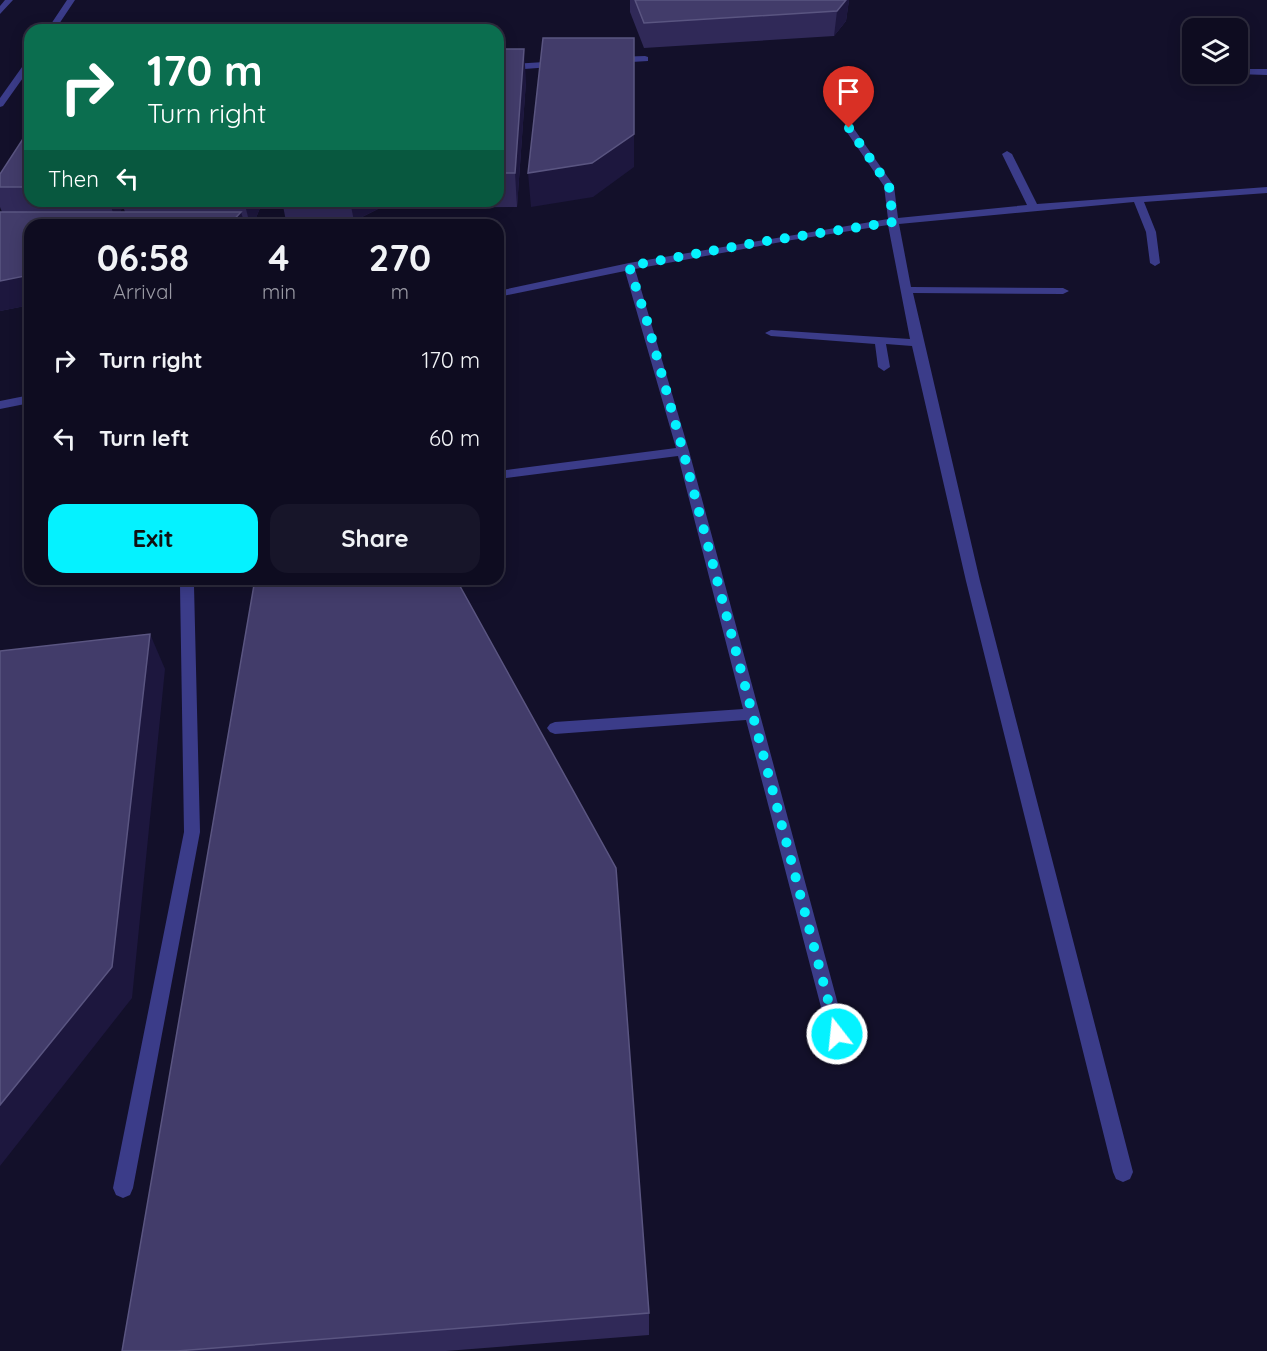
<!DOCTYPE html>
<style>
:root{--surface:#0e0c20;--page:#171529;--text:#f1f3f6;--muted:#9b9ba5;--line:#2e2c3e;--accent:#05f2ff}
body{margin:0;font-family:Quicksand,sans-serif;background:var(--page);color:var(--text);height:100vh;display:flex;flex-direction:column;font-size:22px;white-space:nowrap}
*{box-sizing:border-box;margin:0}
p{font-size:20px;color:var(--muted)}
.icon{flex:none;width:33px;height:33px;fill:none;stroke:currentColor;stroke-width:2;stroke-linecap:round;stroke-linejoin:round}
.map{position:relative;flex:1;overflow:hidden}
.panel{position:absolute;left:24px;top:219px;width:480px;height:366px;display:flex;flex-direction:column;background:var(--surface);border-radius:18px;box-shadow:0 3px 15px #0003,0 0 0 2px var(--line)}
.panel>*{flex:none}
.top-card{position:absolute;left:24px;top:24px;width:480px;height:183px;border-radius:18px;box-shadow:0 3px 15px #0003,0 0 0 2px var(--line);background:#0b6e4f;color:#fff;overflow:hidden}
.fabs{position:absolute;left:1182px;top:18px;display:grid;gap:12px}
.fabs a{display:grid;place-items:center;width:66px;height:66px;border-radius:12px;background:var(--surface);box-shadow:0 3px 15px #0003,0 0 0 2px var(--line);font-size:30px}
.pin{position:absolute;display:grid;place-items:center;width:51px;height:51px;color:#fff;margin:-62px -26px;border-radius:50% 50% 50% 0;rotate:-45deg;box-shadow:0 0 6px #0007}
.pin .icon{rotate:45deg}
.me{position:absolute;width:66px;margin:-33px;rotate:344deg;stroke-linejoin:round;filter:drop-shadow(0 0 4px #0008)}
.turn{display:flex;align-items:center;gap:21px;height:126px;padding:0 24px;font-size:27px}
.turn .icon{width:78px;height:78px;stroke-width:2.5}
.turn b{display:block;font-size:42px;line-height:51px}
.then{display:flex;align-items:center;height:57px;padding:0 24px;background:#0003;gap:12px;font-size:22px}
.eta{display:flex;justify-content:space-evenly;align-items:center;height:102px;text-align:center}
.eta b{font-size:36px;font-weight:700;line-height:42px}
.cta{display:flex;gap:12px;margin-top:auto;padding:12px 24px}
.cta a{flex:1;height:69px;border-radius:18px;background:var(--accent);color:#111;font-size:24px;font-weight:700;line-height:69px;text-align:center}
.cta a+a{background:var(--page);color:var(--text)}
ul{padding:0;list-style:none}
li{display:flex;align-items:center;gap:18px;height:78px;padding:0 24px}
li div{flex:1}
li b{display:block;font-size:22px}
li em{font-style:normal}
.map>svg:first-child{display:block}
</style>
<div class="map">
<svg width="1267" height="1351" viewBox="0 0 1267 1351">
<rect width="100%" height="100%" fill="#13102a"/>
<g fill="none" stroke-linecap="round" stroke-linejoin="round">
<!-- service -->
<path fill="#3b3c89" fill-rule="evenodd" d="M 645,56 L 648,57 L 648,61 L 615,63 L 611,60 L 615,57 Z
M 561,61 L 564,62 L 564,66 L 498,71 L 498,65 Z
M 1238,69 L 1267,69 L 1267,75 L 1235,74 L 1238,74 Z
M 177,579 L 191,579 L 194,586 L 200,832 L 133,1188 L 130,1195 L 123,1198 L 116,1195 L 113,1188 L 184,832 L 180,586 Z"/>
<!-- minor -->
<path fill="#3b3c89" fill-rule="evenodd" d="M 5,0 L 13,0 L 0,14 L 0,6 Z
M 67,0 L 75,0 L 55,30 L 47,30 Z
M 30,59 L 30,68 L 3,106 L 0,107 L 0,98 L 27,60 Z
M 849,125 L 852,126 L 894,186 L 898,218 L 1027,205 L 1002,154 L 1007,151 L 1012,154 L 1037,204 L 1267,187 L 1267,193 L 1144,202 L 1156,232 L 1160,263 L 1155,266 L 1150,263 L 1146,232 L 1134,202 L 899,224 L 911,287 L 1063,288 L 1069,291 L 1063,294 L 913,293 L 980,581 L 1133,1172 L 1130,1179 L 1123,1182 L 1116,1179 L 1113,1172 L 966,581 L 912,346 L 886,344 L 890,367 L 884,371 L 878,367 L 875,344 L 771,336 L 765,333 L 771,330 L 910,339 L 888,225 L 792,240 L 635,269 L 689,451 L 846,1034 L 844,1040 L 837,1043 L 830,1040 L 828,1034 L 746,720 L 555,734 L 550,732 L 547,728 L 550,724 L 555,722 L 743,709 L 678,456 L 498,479 L 498,471 L 676,448 L 625,271 L 498,297 L 498,291 L 629,263 L 888,219 L 884,186 L 844,128 Z
M 30,395 L 30,403 L 0,409 L 0,401 Z"/>
</g>
<!-- wall -->
<path fill="#302958" fill-rule="evenodd" d="M 630,0 L 849,0 L 846,21 L 834,36 L 644,48 L 630,12 Z
M 498,49 L 526,81 L 517,207 L 402,208 L 401,201 L 498,201 Z
M 30,128 L 30,201 L 263,201 L 253,225 L 30,225 L 30,305 L 0,311 L 0,212 L 2,212 L 0,207 L 0,174 ZM 123,206 L 125,212 L 120,212 Z
M 282,201 L 387,201 L 386,205 L 354,221 L 286,221 Z
M 649,1313 L 649,1335 L 446,1351 L 122,1351 Z"/>
<!-- shaded-wall -->
<path fill="#1d173e" d="M 846,0 L 849,0 L 846,21 L 834,36 L 837,11 Z
M 634,38 L 634,167 L 593,197 L 531,207 L 528,173 Z
M 524,49 L 526,81 L 517,207 L 515,173 Z
M 109,201 L 122,201 L 123,206 L 116,221 Z
M 244,201 L 263,201 L 253,225 L 250,225 Z
M 350,201 L 387,201 L 386,205 L 354,221 Z
M 241,212 L 245,225 L 229,225 Z
M 30,275 L 30,305 L 0,311 L 0,281 Z
M 150,634 L 165,669 L 132,998 L 0,1166 L 0,1105 Z"/>
<!-- building -->
<path fill="#423c6a" stroke="#5a5581" stroke-width="1.5" d="M 635,0 L 846,0 L 837,11 L 644,23 Z
M 543,38 L 634,38 L 634,134 L 592,163 L 528,173 Z
M 498,49 L 524,49 L 515,173 L 498,173 Z
M 30,128 L 30,187 L 0,187 L 0,174 Z
M 0,212 L 241,212 L 229,225 L 30,225 L 30,275 L 0,281 Z
M 255,579 L 456,579 L 616,868 L 649,1313 L 177,1351 L 122,1351 Z
M 150,634 L 112,967 L 0,1105 L 0,651 Z"/>
<g fill="none" stroke-linecap="round" stroke-linejoin="round">
<!-- route -->
<path stroke="#05f2ff" stroke-width="10" stroke-dasharray="0 18" d="M 837,1034 L 683,451 L 647,321 L 629,266 L 754,243 L 893,222 L 889,186 L 849,128"/>
</g>
</svg>
<div class="fabs">
<a><svg class="icon" aria-label="layers" viewBox="0 0 24 24"><path d="M12 4l9 5-9 5-9-5zM3 14l9 5 9-5"/></svg></a>
</div>
<div class="pin" style="left:849px;top:128px;background:#d93025"><svg class="icon" aria-label="arrive" viewBox="0 0 24 24"><path d="M6 21V4h12l-3 4 3 4H6"/></svg></div>
<svg class="me" style="left:837px;top:1034px" viewBox="-20 -20 40 40"><circle r="17" fill="#05f2ff" stroke="#fff" stroke-width="3"/><path d="M0-11L8 9 0 5-8 9z" fill="#fff"/></svg>
<div class="top-card">
<div class="turn"><svg class="icon" aria-label="right" viewBox="0 0 24 24"><path d="M7 20v-9h11M14 6l5 5-5 5"/></svg><div><b>170 m</b>Turn right</div></div>
<div class="then">Then<svg class="icon" aria-label="left" viewBox="0 0 24 24"><path d="M17 20v-9H6M10 6l-5 5 5 5"/></svg></div>
</div>
<section class="panel">
<div class="eta">
<div><b>06:58</b><p>Arrival</p></div>
<div><b>4</b><p>min</p></div>
<div><b>270</b><p>m</p></div>
</div>
<ul>
<li><svg class="icon" aria-label="right" viewBox="0 0 24 24"><path d="M7 20v-9h11M14 6l5 5-5 5"/></svg><div><b>Turn right</b></div><em>170 m</em></li>
<li><svg class="icon" aria-label="left" viewBox="0 0 24 24"><path d="M17 20v-9H6M10 6l-5 5 5 5"/></svg><div><b>Turn left</b></div><em>60 m</em></li>
</ul>
<div class="cta"><a>Exit</a><a>Share</a></div>
</section>
</div>
